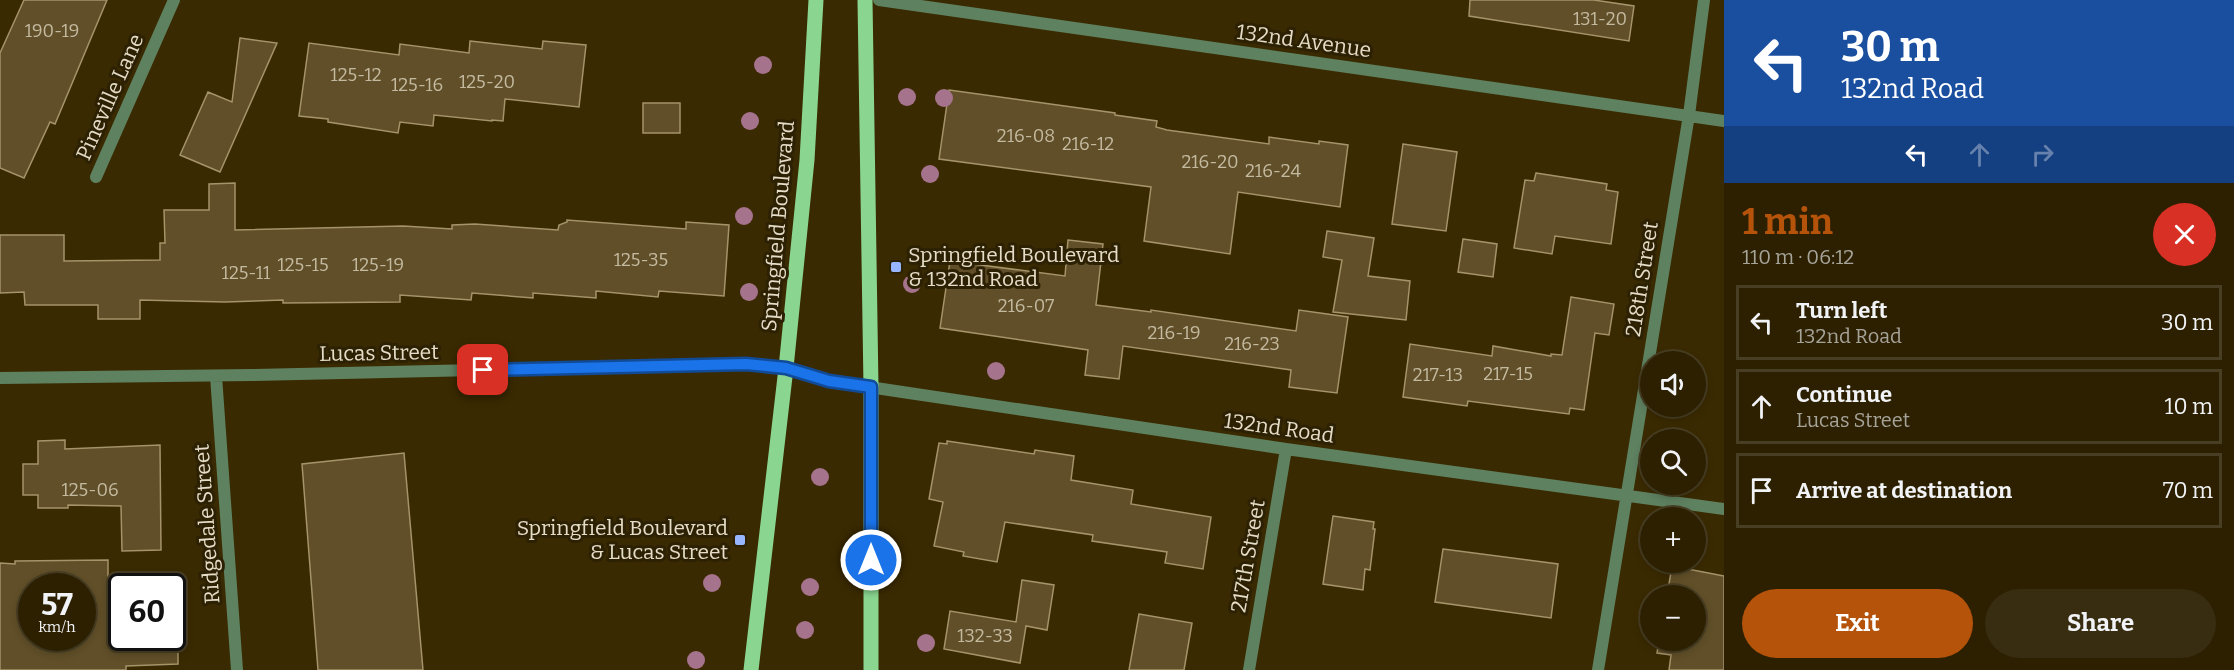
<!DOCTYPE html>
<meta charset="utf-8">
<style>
:root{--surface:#2c2001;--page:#382d10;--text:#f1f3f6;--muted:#a6a399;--line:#483e23;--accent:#b45309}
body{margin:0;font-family:Bitter,serif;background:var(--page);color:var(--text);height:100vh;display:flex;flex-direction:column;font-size:22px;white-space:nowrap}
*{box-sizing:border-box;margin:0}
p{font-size:20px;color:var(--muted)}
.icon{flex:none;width:33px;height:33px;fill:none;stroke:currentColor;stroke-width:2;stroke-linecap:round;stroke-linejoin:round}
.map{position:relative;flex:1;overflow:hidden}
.side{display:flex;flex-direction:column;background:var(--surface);width:510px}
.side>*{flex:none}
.hud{background:#1a4fa0;color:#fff;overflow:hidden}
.fabs{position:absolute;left:1640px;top:351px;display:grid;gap:12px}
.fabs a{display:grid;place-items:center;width:66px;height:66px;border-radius:50%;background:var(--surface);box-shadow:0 3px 9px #0003,0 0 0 2px var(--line);font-size:30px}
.speed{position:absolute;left:18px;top:573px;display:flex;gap:12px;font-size:30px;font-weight:700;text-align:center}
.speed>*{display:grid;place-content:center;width:78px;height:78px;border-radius:50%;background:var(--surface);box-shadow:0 3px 9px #0003,0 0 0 2px var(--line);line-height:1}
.speed small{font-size:15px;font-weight:400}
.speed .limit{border:3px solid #111;border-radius:9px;background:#fff;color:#111}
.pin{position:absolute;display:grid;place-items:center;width:51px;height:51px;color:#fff;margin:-26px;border-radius:12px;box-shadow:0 3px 9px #0006}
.me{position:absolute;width:66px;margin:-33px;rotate:0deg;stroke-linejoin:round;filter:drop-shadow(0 0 4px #0008)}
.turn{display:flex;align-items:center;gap:21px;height:126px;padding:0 18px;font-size:27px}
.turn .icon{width:78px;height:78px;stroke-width:2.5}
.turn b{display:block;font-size:42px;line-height:51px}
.lanes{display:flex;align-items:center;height:57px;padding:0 18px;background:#0003;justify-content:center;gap:30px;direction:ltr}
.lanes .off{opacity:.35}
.round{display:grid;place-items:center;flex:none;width:63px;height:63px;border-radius:32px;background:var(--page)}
.headline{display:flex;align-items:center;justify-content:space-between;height:102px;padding:0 18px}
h1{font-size:36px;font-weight:700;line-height:45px;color:var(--accent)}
.action{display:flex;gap:12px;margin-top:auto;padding:12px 18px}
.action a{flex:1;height:69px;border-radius:36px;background:var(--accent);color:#fff;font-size:24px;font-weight:700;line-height:69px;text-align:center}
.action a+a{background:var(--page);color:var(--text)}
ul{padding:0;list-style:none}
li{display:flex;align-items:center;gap:18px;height:75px;margin:0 12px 9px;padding:0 6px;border:3px solid var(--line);border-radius:0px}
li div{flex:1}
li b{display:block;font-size:22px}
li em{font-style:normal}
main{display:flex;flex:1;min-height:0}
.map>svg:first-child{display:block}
</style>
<main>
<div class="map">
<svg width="1724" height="670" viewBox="0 0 1724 670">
<rect width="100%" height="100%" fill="#3a2a01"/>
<!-- building -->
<path fill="#604f28" stroke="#a5936a" stroke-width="1.5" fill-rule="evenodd" d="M 24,0 L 107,0 L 55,124 L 50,122 L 24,178 L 0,168 L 0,53 Z
M 1470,0 L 1594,0 L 1634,6 L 1629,41 L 1469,16 Z
M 240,38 L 277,43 L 220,172 L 180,155 L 208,92 L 232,102 Z
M 470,41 L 542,49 L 543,41 L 586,45 L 579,107 L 505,99 L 503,121 L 492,120 L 492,121 L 434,115 L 433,126 L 400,122 L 398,133 L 328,122 L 328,119 L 299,116 L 309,43 L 399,55 L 400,44 L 469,53 Z
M 949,90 L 1115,113 L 1115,115 L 1157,121 L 1156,127 L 1167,130 L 1269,144 L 1269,137 L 1319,144 L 1319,141 L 1348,145 L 1340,207 L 1238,192 L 1230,254 L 1144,241 L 1151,187 L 939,159 Z
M 643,103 L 680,103 L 680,133 L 643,133 Z
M 1403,144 L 1457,152 L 1446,231 L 1392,224 Z
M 1536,173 L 1607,184 L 1606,190 L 1618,192 L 1611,244 L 1555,236 L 1552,254 L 1514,248 L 1525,180 L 1534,181 Z
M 235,183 L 235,230 L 403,226 L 452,229 L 452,225 L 475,224 L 558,230 L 559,225 L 567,222 L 567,220 L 686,229 L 686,222 L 729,225 L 724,296 L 659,291 L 658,297 L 596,291 L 596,298 L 533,293 L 533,298 L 472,293 L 471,300 L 400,295 L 400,302 L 283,303 L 283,300 L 225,302 L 140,300 L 140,319 L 98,319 L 98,305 L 25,305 L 24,292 L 0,293 L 0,235 L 64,235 L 64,261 L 160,260 L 160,243 L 165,243 L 164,210 L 209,210 L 209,184 Z
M 1327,231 L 1374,238 L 1368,276 L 1410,281 L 1406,320 L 1333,312 L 1342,260 L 1323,257 Z
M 1463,239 L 1497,244 L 1493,277 L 1458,272 Z
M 1068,240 L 1103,244 L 1096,305 L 1151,312 L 1151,310 L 1296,331 L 1299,310 L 1348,317 L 1337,393 L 1289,387 L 1291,370 L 1123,346 L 1119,379 L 1085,375 L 1088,350 L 940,328 L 950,261 L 1065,276 Z
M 1571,297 L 1614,304 L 1609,335 L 1595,333 L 1584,410 L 1570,408 L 1569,414 L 1468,401 L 1467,406 L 1403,397 L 1410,344 L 1492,356 L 1493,346 L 1551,356 L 1551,354 L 1562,355 Z
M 65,440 L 65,449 L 160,445 L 161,550 L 122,551 L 121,506 L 68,505 L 68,508 L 38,508 L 38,495 L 23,495 L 23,464 L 38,464 L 38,441 Z
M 947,441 L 1034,454 L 1035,450 L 1074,456 L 1071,480 L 1133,490 L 1131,504 L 1211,517 L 1203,569 L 1165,563 L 1167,552 L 1092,541 L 1093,535 L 1005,522 L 997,562 L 963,556 L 964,552 L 934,546 L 943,502 L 929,499 L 939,443 L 947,444 Z
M 404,453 L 423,670 L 318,670 L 302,464 Z
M 1333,516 L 1374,522 L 1373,529 L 1375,529 L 1370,570 L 1365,569 L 1363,590 L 1323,584 Z
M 1443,549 L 1558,564 L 1551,618 L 1435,602 Z
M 108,560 L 108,617 L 114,617 L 114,624 L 122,624 L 122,638 L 172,638 L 172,623 L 178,623 L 178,664 L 126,666 L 126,670 L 0,670 L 0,563 L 15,564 L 15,561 ZM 32,586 L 82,586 L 82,638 L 32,638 Z
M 1672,566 L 1724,576 L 1724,670 L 1669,670 L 1671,655 L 1657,653 L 1659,640 L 1695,640 L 1695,596 L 1667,596 Z
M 1022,580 L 1054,585 L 1047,630 L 1026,626 L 1020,663 L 944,649 L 950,611 L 1016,622 Z
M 1139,614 L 1192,623 L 1184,670 L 1129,670 Z"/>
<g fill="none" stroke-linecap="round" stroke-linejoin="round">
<!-- minor -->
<path stroke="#5e8160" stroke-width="12" d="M 879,0 L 1724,121
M 96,177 L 174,0
M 216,376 L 237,670
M 0,378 L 251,375 L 745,364 L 786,368 L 829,381 L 909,393 L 1286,449 L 1724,509
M 1249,670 L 1286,449
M 1598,670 L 1689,115 L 1704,0"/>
<!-- primary -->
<path stroke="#8ad691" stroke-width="15" d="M 865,0 L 871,387 L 871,670
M 751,670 L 786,368 L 807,160 L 816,0"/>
</g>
<!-- trees -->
<g fill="#a6738d">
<circle cx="763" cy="65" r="9"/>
<circle cx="907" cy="97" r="9"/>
<circle cx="944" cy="98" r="9"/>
<circle cx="750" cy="121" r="9"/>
<circle cx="930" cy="174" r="9"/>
<circle cx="744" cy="216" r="9"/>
<circle cx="912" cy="284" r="9"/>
<circle cx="749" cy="292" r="9"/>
<circle cx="996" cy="371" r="9"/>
<circle cx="820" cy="477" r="9"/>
<circle cx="712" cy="583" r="9"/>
<circle cx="810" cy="587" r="9"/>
<circle cx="805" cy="630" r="9"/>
<circle cx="926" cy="643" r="9"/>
<circle cx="696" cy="660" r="9"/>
</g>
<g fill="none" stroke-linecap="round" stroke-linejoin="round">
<!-- route casing -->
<g stroke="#114b97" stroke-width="15">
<path id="route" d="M 483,370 L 746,364 L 786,368 L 829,381 L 871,387 L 871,560"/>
</g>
<!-- route -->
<use href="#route" stroke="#1a73e8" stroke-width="10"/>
</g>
<!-- markers -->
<g fill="#98b6fd" stroke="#2d2104" stroke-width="2">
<rect x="890" y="261" width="12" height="12" rx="3"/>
<rect x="734" y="534" width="12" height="12" rx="3"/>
</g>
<g text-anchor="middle" stroke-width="6" stroke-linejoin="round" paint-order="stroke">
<!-- number labels -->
<g font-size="18" fill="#c4baa0">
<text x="1600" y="25">131-20</text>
<text x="52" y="37">190-19</text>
<text x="356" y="81">125-12</text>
<text x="487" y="88">125-20</text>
<text x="417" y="91">125-16</text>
<text x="1026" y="142">216-08</text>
<text x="1088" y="150">216-12</text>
<text x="1210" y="168">216-20</text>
<text x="1273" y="177">216-24</text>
<text x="641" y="266">125-35</text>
<text x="303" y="271">125-15</text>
<text x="378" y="271">125-19</text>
<text x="246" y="279">125-11</text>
<text x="1026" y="312">216-07</text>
<text x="1174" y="339">216-19</text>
<text x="1252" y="350">216-23</text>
<text x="1508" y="380">217-15</text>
<text x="1438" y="381">217-13</text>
<text x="90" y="496">125-06</text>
<text x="985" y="642">132-33</text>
</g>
<!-- street labels -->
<g font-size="21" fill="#e6ddc8" stroke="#2d2104">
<text transform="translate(1304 41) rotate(8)" y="7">132nd Avenue</text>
<text transform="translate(110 97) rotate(-66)" y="7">Pineville Lane</text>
<text transform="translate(778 226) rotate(-85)" y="7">Springfield Boulevard</text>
<text transform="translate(1642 279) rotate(-81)" y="7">218th Street</text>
<text transform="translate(379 353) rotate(-1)" y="7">Lucas Street</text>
<text transform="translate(1279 428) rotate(8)" y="7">132nd Road</text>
<text transform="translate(207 524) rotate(-94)" y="7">Ridgedale Street</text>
<text transform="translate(1248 556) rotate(-80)" y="7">217th Street</text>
</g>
<!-- poi labels -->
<g font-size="21" fill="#e6ddc8" stroke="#2d2104" text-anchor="start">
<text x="908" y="262">Springfield Boulevard<tspan x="908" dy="24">&amp; 132nd Road</tspan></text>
<text x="728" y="535" text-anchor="end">Springfield Boulevard<tspan x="728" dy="24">&amp; Lucas Street</tspan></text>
</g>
</g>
</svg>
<div class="fabs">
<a><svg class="icon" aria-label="sound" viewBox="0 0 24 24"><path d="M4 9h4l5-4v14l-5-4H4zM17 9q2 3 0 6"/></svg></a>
<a><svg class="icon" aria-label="search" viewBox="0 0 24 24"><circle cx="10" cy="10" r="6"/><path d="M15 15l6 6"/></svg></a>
<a>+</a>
<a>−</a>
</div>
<div class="speed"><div>57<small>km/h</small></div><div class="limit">60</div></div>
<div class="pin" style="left:483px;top:370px;background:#d93025"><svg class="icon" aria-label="arrive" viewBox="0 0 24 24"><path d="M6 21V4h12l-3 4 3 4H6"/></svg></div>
<svg class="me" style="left:871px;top:560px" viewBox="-20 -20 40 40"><circle r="17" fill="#1a73e8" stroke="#fff" stroke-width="3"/><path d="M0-11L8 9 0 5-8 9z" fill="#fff"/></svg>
</div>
<section class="side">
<div class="hud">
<div class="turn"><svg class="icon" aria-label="left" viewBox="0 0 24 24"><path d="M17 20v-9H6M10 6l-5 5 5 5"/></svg><div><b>30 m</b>132nd Road</div></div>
<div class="lanes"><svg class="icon" aria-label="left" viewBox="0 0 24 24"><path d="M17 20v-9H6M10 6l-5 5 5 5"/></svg><svg class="icon off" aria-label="ahead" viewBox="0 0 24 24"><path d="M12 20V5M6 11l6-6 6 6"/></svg><svg class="icon off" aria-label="right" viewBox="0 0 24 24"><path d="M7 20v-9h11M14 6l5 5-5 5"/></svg></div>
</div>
<div class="headline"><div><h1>1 min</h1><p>110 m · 06:12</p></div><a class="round" style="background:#d93025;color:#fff"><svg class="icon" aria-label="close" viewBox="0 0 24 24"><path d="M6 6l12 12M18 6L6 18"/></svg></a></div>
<ul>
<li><svg class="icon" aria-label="left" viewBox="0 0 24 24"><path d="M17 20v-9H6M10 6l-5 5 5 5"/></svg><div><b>Turn left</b><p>132nd Road</p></div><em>30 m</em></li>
<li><svg class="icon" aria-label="ahead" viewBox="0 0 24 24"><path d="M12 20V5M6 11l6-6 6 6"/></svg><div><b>Continue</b><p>Lucas Street</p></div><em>10 m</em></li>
<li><svg class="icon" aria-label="arrive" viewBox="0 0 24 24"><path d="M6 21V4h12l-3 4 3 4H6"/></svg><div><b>Arrive at destination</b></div><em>70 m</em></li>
</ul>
<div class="action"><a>Exit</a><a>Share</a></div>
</section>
</main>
